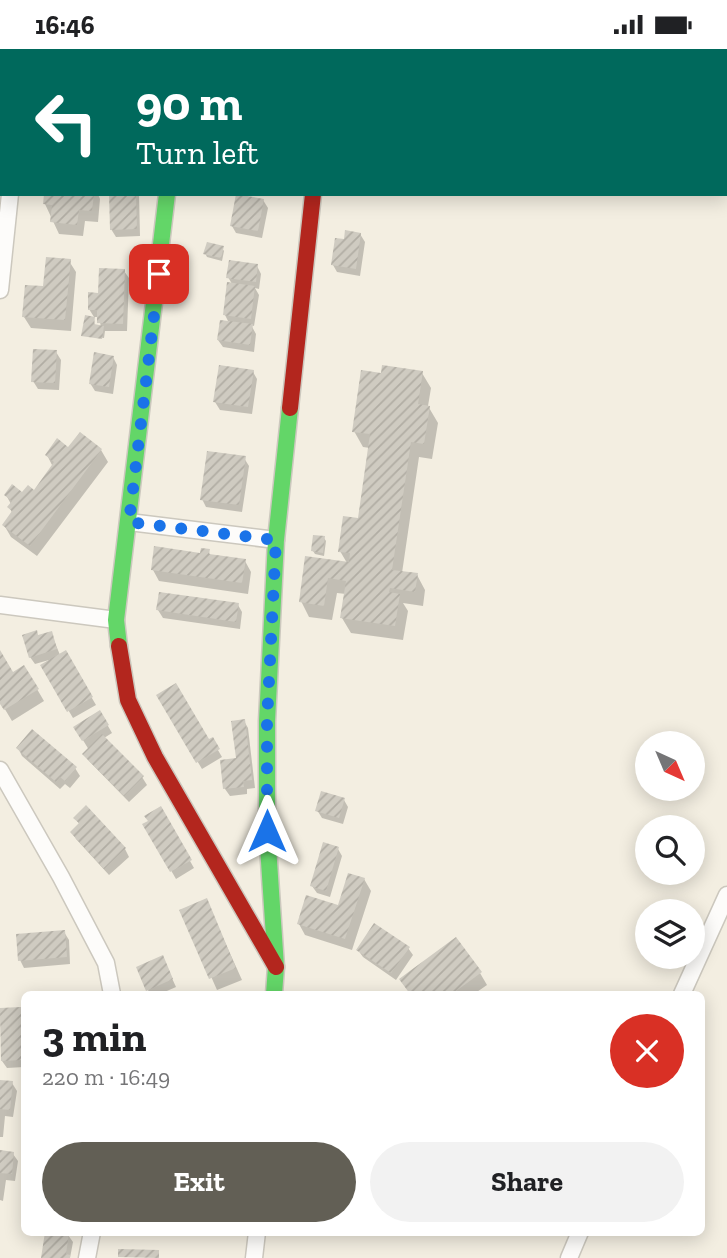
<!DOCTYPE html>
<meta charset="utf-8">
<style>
:root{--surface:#fff;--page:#f2f2f2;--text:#202124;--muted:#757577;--accent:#625f55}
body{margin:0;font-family:"Zilla Slab",serif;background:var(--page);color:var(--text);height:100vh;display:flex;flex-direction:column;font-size:26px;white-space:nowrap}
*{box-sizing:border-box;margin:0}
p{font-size:23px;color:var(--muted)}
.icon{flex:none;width:38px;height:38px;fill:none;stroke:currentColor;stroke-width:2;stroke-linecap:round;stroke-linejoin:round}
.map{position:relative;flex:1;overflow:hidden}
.sheet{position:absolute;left:21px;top:942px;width:684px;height:245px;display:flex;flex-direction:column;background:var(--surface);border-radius:10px;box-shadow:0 4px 18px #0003}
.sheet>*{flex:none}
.guide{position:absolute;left:0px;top:0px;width:728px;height:147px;box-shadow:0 4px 18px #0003;background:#00695c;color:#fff;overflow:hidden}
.needle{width:46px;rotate:136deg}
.tools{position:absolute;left:635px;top:682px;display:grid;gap:14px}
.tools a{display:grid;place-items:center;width:70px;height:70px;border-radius:50%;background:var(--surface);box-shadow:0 4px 18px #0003;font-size:35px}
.pin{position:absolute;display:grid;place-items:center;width:60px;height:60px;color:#fff;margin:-30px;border-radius:14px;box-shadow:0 4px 10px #0006}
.me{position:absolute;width:77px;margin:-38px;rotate:0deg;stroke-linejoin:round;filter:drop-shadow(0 0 5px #0008)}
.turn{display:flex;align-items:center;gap:24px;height:147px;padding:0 21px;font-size:32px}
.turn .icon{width:91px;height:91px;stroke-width:2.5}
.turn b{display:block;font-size:49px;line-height:60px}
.round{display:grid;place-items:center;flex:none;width:74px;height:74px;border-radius:37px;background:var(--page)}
.headline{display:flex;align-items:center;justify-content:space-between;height:119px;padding:0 21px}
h1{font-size:42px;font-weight:700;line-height:52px}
.primary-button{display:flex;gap:14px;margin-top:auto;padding:14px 21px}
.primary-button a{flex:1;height:80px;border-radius:42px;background:var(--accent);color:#fff;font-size:28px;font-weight:700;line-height:80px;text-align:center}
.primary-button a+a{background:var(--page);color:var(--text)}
.status{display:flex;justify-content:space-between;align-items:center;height:49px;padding:0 35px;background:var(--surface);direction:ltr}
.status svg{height:19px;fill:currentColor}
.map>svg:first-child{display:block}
</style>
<div class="status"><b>16:46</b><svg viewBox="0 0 49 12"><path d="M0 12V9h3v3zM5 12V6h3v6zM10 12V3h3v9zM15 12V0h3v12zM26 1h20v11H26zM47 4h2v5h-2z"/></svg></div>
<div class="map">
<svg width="727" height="1209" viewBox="0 0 727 1209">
<defs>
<pattern id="building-hatch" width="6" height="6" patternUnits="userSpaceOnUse" patternTransform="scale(1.75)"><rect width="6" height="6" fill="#cfcbc1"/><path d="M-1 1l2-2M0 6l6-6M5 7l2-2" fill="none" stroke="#b1ada4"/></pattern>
</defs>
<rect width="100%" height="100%" fill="#f3eee1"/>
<!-- shadow -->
<path fill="#0003" d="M 74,0 L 109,0 L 73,2 Z
M 119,0 L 162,0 L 119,2 Z
M 249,0 L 286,0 L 249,2 Z
M 46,145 L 98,145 L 100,150 L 98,173 L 85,172 L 83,187 L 59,185 L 45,155 Z
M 110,145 L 139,145 L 140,187 L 116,188 L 111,180 Z
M 240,145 L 271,145 L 245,145 L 245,148 L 263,151 L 268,159 L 262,189 L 236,184 L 232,177 Z
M 360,185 L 365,193 L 360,227 L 337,223 L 333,216 L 345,192 Z
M 222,199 L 224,202 L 222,212 L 207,208 L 205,204 Z
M 69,212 L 76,223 L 71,282 L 31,279 L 24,268 L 44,239 Z
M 257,217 L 261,225 L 259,240 L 255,239 L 259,246 L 254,277 L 251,276 L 256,285 L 254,303 L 223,298 L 218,291 L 229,274 L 225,266 L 232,235 L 228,228 Z
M 124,222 L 129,229 L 127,282 L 105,282 L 104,289 L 83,286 L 94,270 L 95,277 L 101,278 L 99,268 L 94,268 L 89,260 L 100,246 Z
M 56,303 L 61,311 L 59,341 L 38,340 L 33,332 Z
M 113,308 L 117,316 L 113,345 L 95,342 L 90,334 Z
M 253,323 L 257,330 L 252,365 L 220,361 L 215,353 Z
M 422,324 L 431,339 L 428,357 L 438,374 L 432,410 L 419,408 L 402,524 L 417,526 L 425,541 L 423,557 L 403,554 L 408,562 L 403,591 L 351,584 L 342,569 L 346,545 L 337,544 L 332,571 L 309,568 L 301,552 L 307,509 L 347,514 L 340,502 L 359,471 L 370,399 L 363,398 L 354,382 L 382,326 Z
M 68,400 L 101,401 L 108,413 L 37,507 L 11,488 L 4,476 L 13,465 L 9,458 L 11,455 L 6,446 L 35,443 L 53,418 L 47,406 Z
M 244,409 L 249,417 L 242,463 L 206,458 L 202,450 Z
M 324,489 L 326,492 L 324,507 L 315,505 L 313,502 Z
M 208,502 L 211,507 L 245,512 L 251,523 L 248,545 L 159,532 L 153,521 Z
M 238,556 L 242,563 L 240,580 L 163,569 L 158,561 Z
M 51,584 L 60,606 L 65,603 L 96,656 L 73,669 L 42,617 L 49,611 L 35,615 L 30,608 L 39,588 Z
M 0,604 L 13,625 L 24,618 L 44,652 L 12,672 L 0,652 Z
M 158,646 L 208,693 L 212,691 L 222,708 L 202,720 Z
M 100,663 L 112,684 L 104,689 L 142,728 L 147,736 L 129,753 L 89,712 L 84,705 L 89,701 L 75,678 Z
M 244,672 L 248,679 L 255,739 L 247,740 L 247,745 L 230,747 L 225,740 L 238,711 Z
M 18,699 L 75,719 L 80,727 L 70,739 L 65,735 L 60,740 L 22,707 Z
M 344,751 L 348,758 L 343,775 L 322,769 L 317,761 Z
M 160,759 L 194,819 L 176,830 L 145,776 Z
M 75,769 L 125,800 L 129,808 L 109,826 L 76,790 L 72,783 L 80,776 Z
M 338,800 L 342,807 L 330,848 L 317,844 L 312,837 Z
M 364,830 L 371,842 L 352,901 L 305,886 L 299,875 L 339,858 Z
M 206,851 L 242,931 L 217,941 L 182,862 Z
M 64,883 L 69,891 L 70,915 L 24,919 L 20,911 Z
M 408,899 L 413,906 L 396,931 L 363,908 L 358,901 Z
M 166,916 L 176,938 L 160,945 L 150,945 L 148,941 Z
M 480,924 L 487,936 L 474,945 L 410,945 Z
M 20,959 L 24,967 L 24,1018 L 7,1019 L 2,1012 L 0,960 Z
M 0,1032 L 12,1034 L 17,1042 L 13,1068 L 5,1067 L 3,1088 L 0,1088 Z
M 0,1103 L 13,1105 L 18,1112 L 15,1132 L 6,1131 L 3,1152 L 0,1151 Z
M 47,1183 L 68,1186 L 73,1193 L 70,1209 L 43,1209 Z
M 191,1183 L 216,1183 L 216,1186 Z"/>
<!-- building -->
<path fill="url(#building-hatch)" d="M 44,145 L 94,145 L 92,162 L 79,161 L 77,176 L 50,173 L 52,156 L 43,155 Z
M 109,145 L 136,145 L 137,180 L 110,181 Z
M 236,145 L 264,150 L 258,182 L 230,177 Z
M 345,181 L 361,184 L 356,220 L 331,216 L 335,189 L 344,190 Z
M 207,193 L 224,197 L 221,209 L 203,205 Z
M 46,208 L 71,210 L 65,271 L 22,268 L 25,236 L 43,237 Z
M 229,211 L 258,215 L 256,233 L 226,229 Z
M 99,219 L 125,220 L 123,275 L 97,274 L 97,261 L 88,261 L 88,243 L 98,244 Z
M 227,233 L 255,237 L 251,270 L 223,266 Z
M 85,266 L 95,268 L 94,275 L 104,277 L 102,290 L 81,287 Z
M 220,271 L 253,275 L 250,296 L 217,291 Z
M 33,300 L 57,301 L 55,334 L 31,333 Z
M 94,303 L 114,307 L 109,338 L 89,335 Z
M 219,316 L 254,321 L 248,358 L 213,353 Z
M 382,316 L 423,322 L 418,355 L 430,357 L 424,395 L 411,393 L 392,521 L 418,524 L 415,543 L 390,539 L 389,543 L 400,545 L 395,577 L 340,569 L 346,532 L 328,529 L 324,557 L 299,553 L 305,507 L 349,513 L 350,504 L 338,503 L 343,467 L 358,469 L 370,385 L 352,383 L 361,321 L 381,324 Z
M 80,383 L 102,400 L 30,497 L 2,476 L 12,462 L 7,458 L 12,452 L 4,446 L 12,435 L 22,443 L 28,436 L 34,441 L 54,413 L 45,406 L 57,389 L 68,398 Z
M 207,402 L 246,407 L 239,456 L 200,451 Z
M 313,486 L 325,487 L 323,504 L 311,502 Z
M 154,497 L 200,504 L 201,499 L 210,500 L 209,505 L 246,510 L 242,534 L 151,521 Z
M 159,543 L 239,554 L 236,573 L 156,561 Z
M 37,581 L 38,586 L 52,582 L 57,600 L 29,609 L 22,586 Z
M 0,601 L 13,623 L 24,616 L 39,640 L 4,661 L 0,655 Z
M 66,601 L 93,648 L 67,663 L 40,616 Z
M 176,634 L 209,690 L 213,688 L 220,700 L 196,714 L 156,646 Z
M 100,661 L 109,676 L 82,692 L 73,678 Z
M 245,670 L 252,731 L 243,732 L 244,738 L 223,740 L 220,711 L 236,709 L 231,672 Z
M 32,680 L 77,718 L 65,732 L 60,728 L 56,733 L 16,699 Z
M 102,685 L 144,727 L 124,747 L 82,705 Z
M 321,742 L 345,749 L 339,769 L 315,762 Z
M 86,756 L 126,799 L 104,820 L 70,783 L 79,774 L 73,769 Z
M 161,757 L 192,811 L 170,823 L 142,775 L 148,772 L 144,767 Z
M 323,793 L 339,798 L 326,842 L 310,837 Z
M 348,824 L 365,829 L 345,890 L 297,875 L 306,846 L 338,856 Z
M 207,849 L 236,919 L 209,930 L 179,861 Z
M 374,874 L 410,898 L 391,924 L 356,901 Z
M 65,881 L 67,908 L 18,912 L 16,885 Z
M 456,888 L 482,923 L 452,945 L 410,945 L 399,930 Z
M 163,906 L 173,930 L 146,942 L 136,918 Z
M 21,958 L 24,1011 L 1,1012 L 0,959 Z
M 0,1031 L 13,1032 L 10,1061 L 0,1060 Z
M 0,1101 L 14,1103 L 12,1125 L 0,1124 Z
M 45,1183 L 69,1184 L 66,1205 L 70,1206 L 70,1209 L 41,1209 Z
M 118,1200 L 159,1201 L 159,1209 L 118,1208 Z"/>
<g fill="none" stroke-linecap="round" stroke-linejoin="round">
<!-- street casing -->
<g stroke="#ccc8be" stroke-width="19">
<path id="street" d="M 26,2 L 26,0
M 181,2 L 181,0
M 327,2 L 327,0
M 0,241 L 10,145
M 129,473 L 276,491
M 0,556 L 116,571
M 0,721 L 61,828 L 106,914 L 112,945
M 682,945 L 727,846
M 87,1209 L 92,1183
M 254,1209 L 257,1183
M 569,1209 L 580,1183"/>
</g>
<!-- fast casing -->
<g stroke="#ccc8be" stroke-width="19">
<path id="fast" d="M 119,597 L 116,571 L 167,145
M 274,945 L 276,918 L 267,782 L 267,672 L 276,491 L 290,359"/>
</g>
<!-- jam casing -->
<g stroke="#ccc8be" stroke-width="19">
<path id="jam" d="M 290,359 L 313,145
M 119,597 L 128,651 L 155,708 L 276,918"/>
</g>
<!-- street -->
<use href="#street" stroke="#fdfcfa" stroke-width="16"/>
<!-- fast -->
<use href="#fast" stroke="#63d668" stroke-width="16"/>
<!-- jam -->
<use href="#jam" stroke="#b3261e" stroke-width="16"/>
</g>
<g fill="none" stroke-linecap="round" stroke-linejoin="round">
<!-- route -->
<path stroke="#1a73e8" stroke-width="12" stroke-dasharray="0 21.6" d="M 159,225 L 129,473 L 276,491 L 267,672 L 267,782"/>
</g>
</svg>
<div class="tools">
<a><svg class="needle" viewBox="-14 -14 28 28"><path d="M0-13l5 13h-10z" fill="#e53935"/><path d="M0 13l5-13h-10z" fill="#757577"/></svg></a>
<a><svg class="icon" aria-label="search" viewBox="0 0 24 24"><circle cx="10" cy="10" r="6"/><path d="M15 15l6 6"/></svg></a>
<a><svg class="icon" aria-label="layers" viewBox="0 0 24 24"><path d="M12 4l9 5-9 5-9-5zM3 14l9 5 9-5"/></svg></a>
</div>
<div class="pin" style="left:159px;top:225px;background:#d93025"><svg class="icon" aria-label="arrive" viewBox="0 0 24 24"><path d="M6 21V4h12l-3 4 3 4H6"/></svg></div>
<svg class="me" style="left:267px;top:782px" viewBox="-20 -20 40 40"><path d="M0-17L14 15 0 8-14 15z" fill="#1a73e8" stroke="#fff" stroke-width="4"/></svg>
<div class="guide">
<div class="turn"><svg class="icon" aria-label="left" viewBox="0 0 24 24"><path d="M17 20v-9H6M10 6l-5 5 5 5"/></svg><div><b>90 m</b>Turn left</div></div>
</div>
<section class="sheet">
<div class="headline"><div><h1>3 min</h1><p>220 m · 16:49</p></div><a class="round" style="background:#d93025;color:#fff"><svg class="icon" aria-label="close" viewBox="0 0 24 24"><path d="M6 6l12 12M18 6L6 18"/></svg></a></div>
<div class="primary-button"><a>Exit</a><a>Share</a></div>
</section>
</div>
